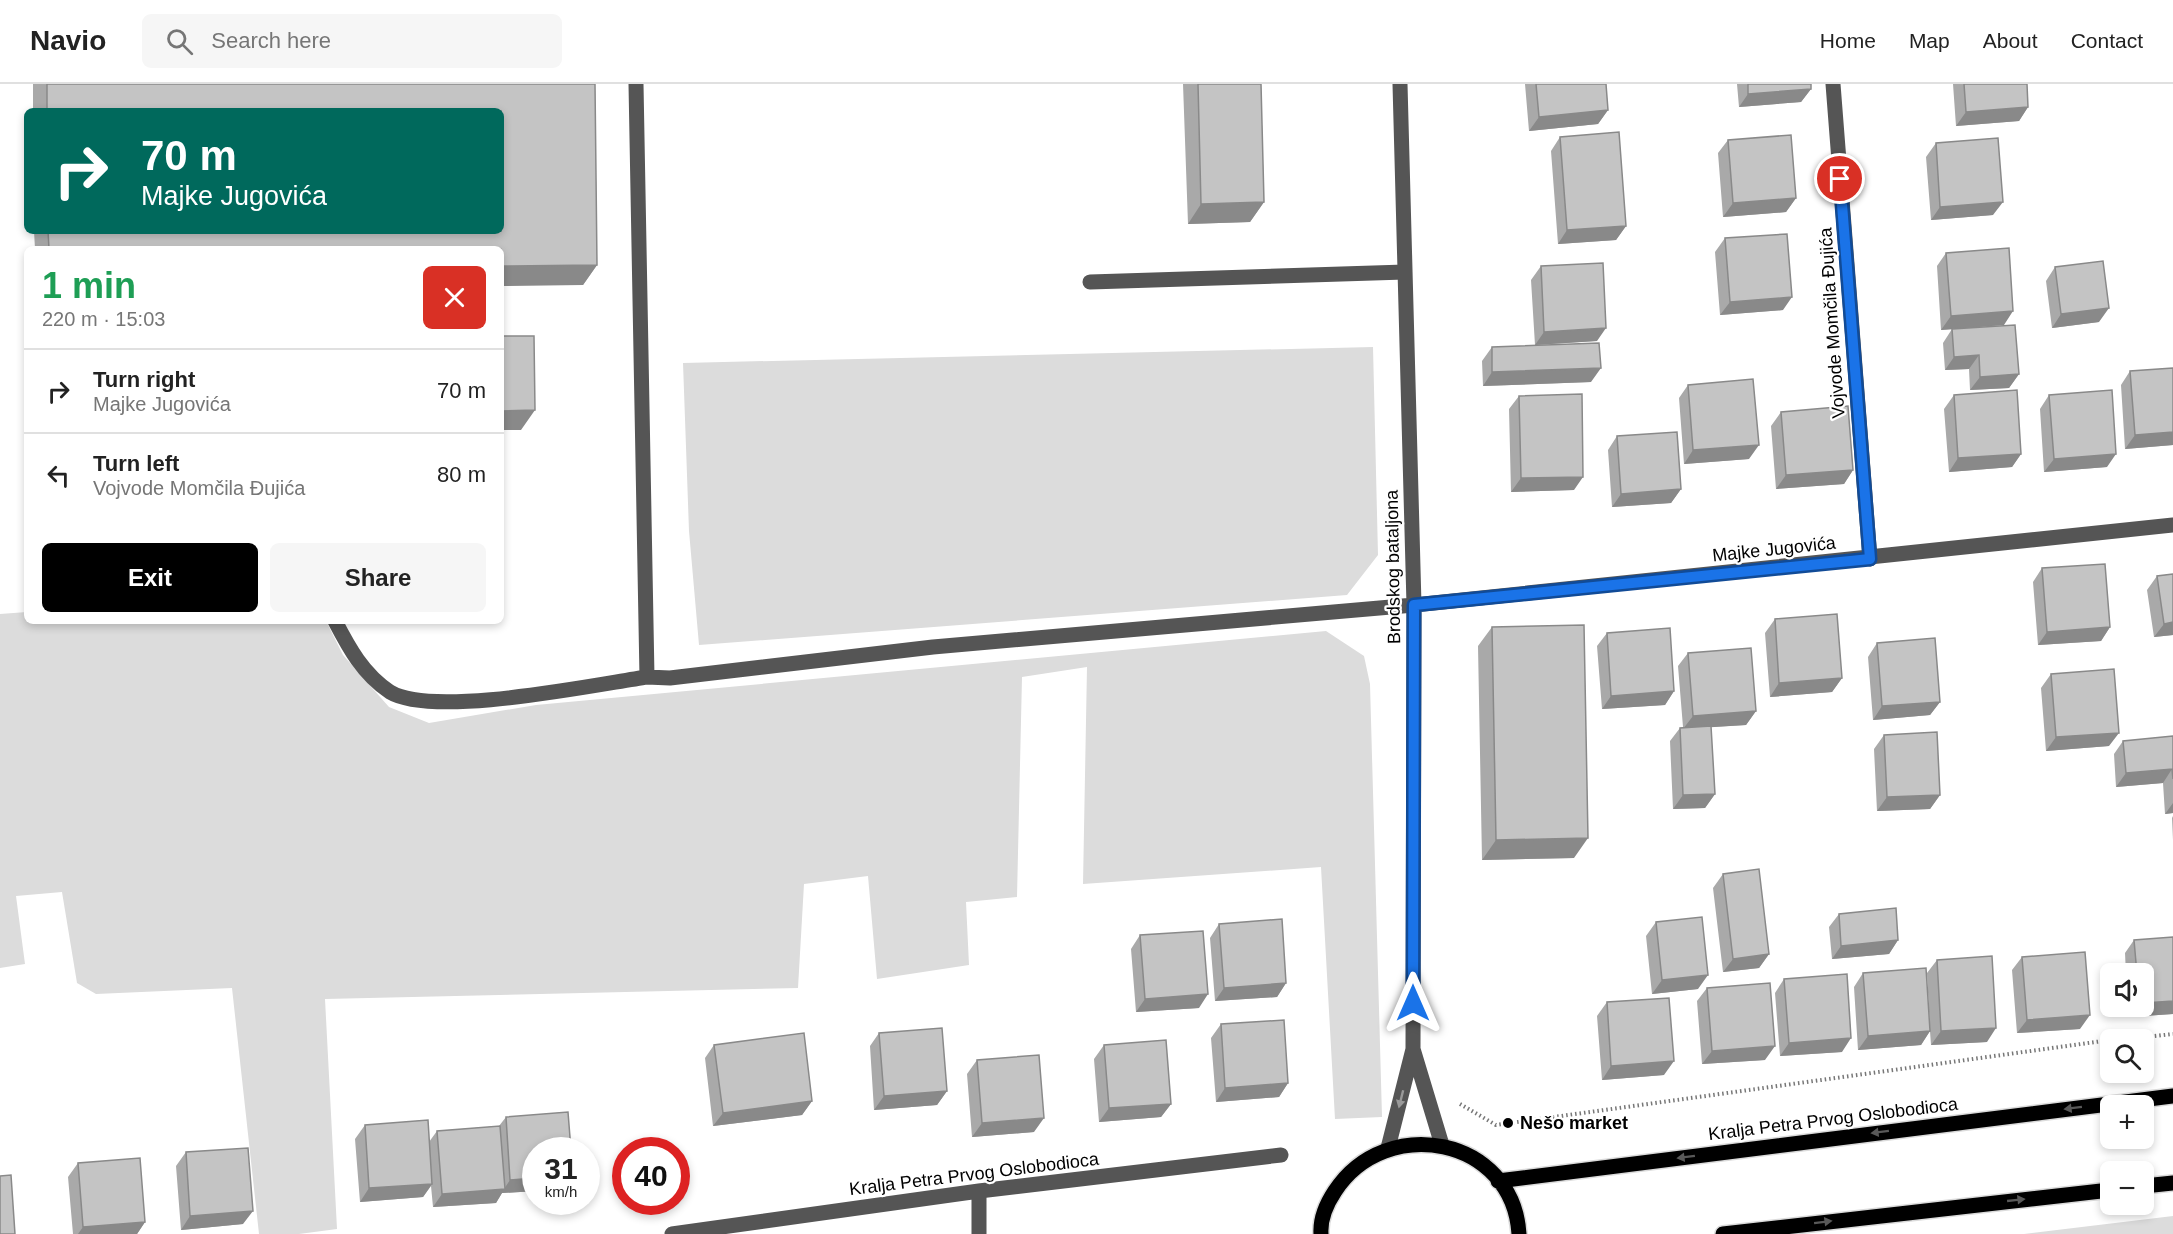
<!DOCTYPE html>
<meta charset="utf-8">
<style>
:root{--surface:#fff;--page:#f6f6f6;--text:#222;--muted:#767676;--line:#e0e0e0;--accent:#000}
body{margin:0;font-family:Arial,sans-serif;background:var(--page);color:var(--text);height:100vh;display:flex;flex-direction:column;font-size:22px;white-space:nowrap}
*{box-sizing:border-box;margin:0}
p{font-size:20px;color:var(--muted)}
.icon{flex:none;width:33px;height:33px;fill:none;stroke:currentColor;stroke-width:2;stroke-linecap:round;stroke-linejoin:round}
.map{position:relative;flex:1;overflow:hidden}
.details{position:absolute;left:24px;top:162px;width:480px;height:378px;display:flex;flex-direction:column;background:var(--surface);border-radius:9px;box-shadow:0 3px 9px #0003}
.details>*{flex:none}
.hud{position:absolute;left:24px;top:24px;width:480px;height:126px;border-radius:9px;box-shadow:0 3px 9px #0003;background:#00695c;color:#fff;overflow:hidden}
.controls{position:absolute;left:2100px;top:879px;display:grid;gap:12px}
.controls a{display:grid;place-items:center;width:54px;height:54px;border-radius:9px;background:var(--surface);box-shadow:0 3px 9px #0003;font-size:30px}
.speed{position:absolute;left:522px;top:1053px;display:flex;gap:12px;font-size:30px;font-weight:700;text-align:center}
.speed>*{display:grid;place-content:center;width:78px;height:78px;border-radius:50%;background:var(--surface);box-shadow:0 3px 9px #0003;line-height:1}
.speed small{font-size:15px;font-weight:400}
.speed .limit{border:9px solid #d22;background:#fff;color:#111}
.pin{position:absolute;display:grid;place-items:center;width:51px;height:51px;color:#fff;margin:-26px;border:3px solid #fff;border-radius:50%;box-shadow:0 2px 6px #0007}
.me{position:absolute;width:66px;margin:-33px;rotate:0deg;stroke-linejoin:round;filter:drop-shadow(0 0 4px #0008)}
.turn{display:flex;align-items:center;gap:21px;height:126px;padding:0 18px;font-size:27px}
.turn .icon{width:78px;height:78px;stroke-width:2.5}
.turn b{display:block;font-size:42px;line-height:51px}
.round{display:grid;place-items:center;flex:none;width:63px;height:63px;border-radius:9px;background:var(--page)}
.overview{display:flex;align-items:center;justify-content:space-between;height:102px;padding:0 18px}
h1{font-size:36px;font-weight:700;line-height:45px;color:#1e9e55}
.cta{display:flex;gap:12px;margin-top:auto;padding:12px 18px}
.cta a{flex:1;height:69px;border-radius:9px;background:var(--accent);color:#fff;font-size:24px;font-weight:700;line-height:69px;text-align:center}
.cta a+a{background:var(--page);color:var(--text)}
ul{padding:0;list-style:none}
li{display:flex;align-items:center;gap:18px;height:84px;padding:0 18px;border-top:2px solid var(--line)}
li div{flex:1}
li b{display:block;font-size:22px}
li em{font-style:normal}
header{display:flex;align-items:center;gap:36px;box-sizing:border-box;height:84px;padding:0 30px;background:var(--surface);border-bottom:2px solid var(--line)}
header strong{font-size:28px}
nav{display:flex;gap:33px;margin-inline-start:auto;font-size:21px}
.search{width:420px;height:54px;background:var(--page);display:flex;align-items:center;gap:15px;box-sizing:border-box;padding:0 21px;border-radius:9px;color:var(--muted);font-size:22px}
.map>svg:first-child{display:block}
</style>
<header>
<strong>Navio</strong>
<div class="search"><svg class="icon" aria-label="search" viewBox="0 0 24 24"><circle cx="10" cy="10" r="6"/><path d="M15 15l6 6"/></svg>Search here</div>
<nav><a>Home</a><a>Map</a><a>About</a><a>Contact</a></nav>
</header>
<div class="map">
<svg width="2173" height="1150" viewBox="0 0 2173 1150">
<rect width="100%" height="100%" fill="#fff"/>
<!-- green -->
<path fill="#dcdcdc" d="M 1373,263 L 1378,471 L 1347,511 L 699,561 L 689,447 L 683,279 Z
M 27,528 L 27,537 L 326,537 L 343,571 L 389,623 L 429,639 L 536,621 L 1326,547 L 1364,572 L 1370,600 L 1382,1033 L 1335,1035 L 1321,783 L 1083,800 L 1087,583 L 1022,593 L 1017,813 L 966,818 L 969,881 L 877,895 L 868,792 L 804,800 L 798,904 L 325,915 L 337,1145 L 299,1150 L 259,1150 L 232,904 L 96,910 L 77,899 L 62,808 L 16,812 L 25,880 L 0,884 L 0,530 Z
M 2173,1132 L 2173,1150 L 2024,1150 Z"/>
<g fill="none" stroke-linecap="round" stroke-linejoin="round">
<!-- major casing -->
<g stroke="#dbdbdb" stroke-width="18">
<path id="major" d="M 1498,1097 L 2173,1012
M 2144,1102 L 2173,1099
M 1321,1150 C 1320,1135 1327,1119 1335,1107 C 1386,1029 1513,1053 1519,1150
M 1723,1150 L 2110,1106"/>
</g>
<!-- path -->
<path stroke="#777" stroke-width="4" stroke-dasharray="1.5 3" stroke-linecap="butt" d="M 2119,956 L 2173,950
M 1460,1020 L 1496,1041 L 2110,956"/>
<!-- minor -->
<path stroke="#555" stroke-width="15" d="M 636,0 L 647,593 L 670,594 L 933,563 L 1414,521 L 2173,441
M 1833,0 L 1870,475
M 1090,198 L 1405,188
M 335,537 C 349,564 363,590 390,608 C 433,634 593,601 647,593
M 1413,965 L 1442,1061
M 1388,1064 L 1413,965 L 1414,521 L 1400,0
M 979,1107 L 979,1150
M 672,1150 L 979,1107 L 1281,1071"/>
<!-- major -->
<use href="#major" stroke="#000" stroke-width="15"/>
</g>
<!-- wall -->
<path fill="#a9a9a9" d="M 33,0 L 595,0 L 597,181 L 583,201 L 501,165 L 35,165 L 34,147 L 501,147 L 501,27 L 33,27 Z
M 1183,0 L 1261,0 L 1264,118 L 1250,138 L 1188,140 Z
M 1525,0 L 1606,0 L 1608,26 L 1598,40 L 1529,47 Z
M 1737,0 L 1811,0 L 1811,5 L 1801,18 L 1739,23 Z
M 1953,0 L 2027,0 L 2028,23 L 2019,37 L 1956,42 Z
M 1560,53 L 1626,142 L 1616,156 L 1558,160 L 1551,67 Z
M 1728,56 L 1796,114 L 1786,128 L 1723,133 L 1718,69 Z
M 1936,59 L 1993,131 L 1931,136 L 1926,73 Z
M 1725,154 L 1783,226 L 1720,231 L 1715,168 Z
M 1946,169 L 2004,241 L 1941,246 L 1937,182 Z
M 1541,182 L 1597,257 L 1535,261 L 1531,196 Z
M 2055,183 L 2099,238 L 2052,244 L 2046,197 Z
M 1952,245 L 2019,290 L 2009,304 L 1970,306 L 1969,285 L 1945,286 L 1943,259 Z
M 1492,263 L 1591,298 L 1483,302 L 1482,277 Z
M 2173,284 L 2173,361 L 2125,365 L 2121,301 L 2130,287 Z
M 1688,301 L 1749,375 L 1684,380 L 1679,314 Z
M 1954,311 L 2021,370 L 2012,383 L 1949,388 L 1944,325 Z
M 2049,311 L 2107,383 L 2044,388 L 2040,325 Z
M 1519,312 L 1574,406 L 1511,408 L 1509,325 Z
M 1781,328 L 1853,386 L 1844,400 L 1776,405 L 1771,342 Z
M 1617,352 L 1681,405 L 1671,419 L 1612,423 L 1608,366 Z
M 2042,484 L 2110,543 L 2101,557 L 2038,561 L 2033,498 Z
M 2173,490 L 2173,551 L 2154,553 L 2147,506 L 2157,492 Z
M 1775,535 L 1842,594 L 1832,608 L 1770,613 L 1765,549 Z
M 1492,543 L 1574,774 L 1482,776 L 1478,562 Z
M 1607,549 L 1674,607 L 1665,621 L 1602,625 L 1597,562 Z
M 1877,559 L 1940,618 L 1930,631 L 1873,636 L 1868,573 Z
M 1688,569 L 1756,627 L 1746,641 L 1711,643 L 1715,710 L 1705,724 L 1673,725 L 1670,657 L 1680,644 L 1683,643 L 1678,582 Z
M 2051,590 L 2109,662 L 2046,667 L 2041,604 Z
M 1884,651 L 1940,711 L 1930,725 L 1877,727 L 1874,665 Z
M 2173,652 L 2173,729 L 2165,730 L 2163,699 L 2116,703 L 2114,670 L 2123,657 Z
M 2173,732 L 2173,756 L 2172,734 Z
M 1723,790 L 1769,870 L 1759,884 L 1723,888 L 1713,804 Z
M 1839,830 L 1898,856 L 1889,870 L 1832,875 L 1829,843 Z
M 1656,838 L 1698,905 L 1652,910 L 1646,852 Z
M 1219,840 L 1286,899 L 1277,913 L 1215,917 L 1210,854 Z
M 1140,851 L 1199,924 L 1136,928 L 1131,865 Z
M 2134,856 L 2173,930 L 2129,933 L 2129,922 L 2144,922 L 2144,890 L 2126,890 L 2125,869 Z
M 2022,873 L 2080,945 L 2017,949 L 2012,886 Z
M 1937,876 L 1987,958 L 1931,961 L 1930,947 L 1921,961 L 1858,966 L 1854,903 L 1863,889 L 1930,946 L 1927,889 Z
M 1784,895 L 1842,968 L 1780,972 L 1775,909 Z
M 1707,904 L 1765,976 L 1702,980 L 1697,917 Z
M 1607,918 L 1664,991 L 1602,996 L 1597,932 Z
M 1221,940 L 1288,999 L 1279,1013 L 1216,1018 L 1211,954 Z
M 879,949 L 947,1007 L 937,1021 L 874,1026 L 870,962 Z
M 714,961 L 812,1017 L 802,1031 L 713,1042 L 705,974 Z
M 1104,961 L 1171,1020 L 1161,1033 L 1099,1038 L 1094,975 Z
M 977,976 L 1034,1048 L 972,1053 L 967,990 Z
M 506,1033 L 536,1066 L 536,1107 L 502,1109 L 496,1119 L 433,1123 L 431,1102 L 423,1113 L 360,1118 L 355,1055 L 365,1041 L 429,1058 L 437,1047 L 499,1042 Z
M 186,1068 L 243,1140 L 181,1146 L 176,1082 Z
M 78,1079 L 145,1138 L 137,1150 L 73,1150 L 68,1093 Z"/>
<!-- shaded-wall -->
<path fill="#898989" d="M 1811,5 L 1801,18 L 1739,23 L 1748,10 Z
M 2028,23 L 2019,37 L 1956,42 L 1966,28 Z
M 1608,26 L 1598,40 L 1529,47 L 1539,33 Z
M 1796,114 L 1786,128 L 1723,133 L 1733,119 Z
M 1264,118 L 1250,138 L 1188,140 L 1201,120 Z
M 2003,118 L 1993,131 L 1931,136 L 1940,123 Z
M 1626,142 L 1616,156 L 1558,160 L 1567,146 Z
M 597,181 L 583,201 L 501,202 L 501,182 Z
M 1792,213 L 1783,226 L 1720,231 L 1730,218 Z
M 2109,224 L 2099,238 L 2052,244 L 2061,230 Z
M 2013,227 L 2004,241 L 1941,246 L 1951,232 Z
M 1606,244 L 1597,257 L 1535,261 L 1544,248 Z
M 1979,271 L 1969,285 L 1945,286 L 1954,273 Z
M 1601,284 L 1591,298 L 1483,302 L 1492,288 Z
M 2019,290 L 2009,304 L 1970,306 L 1980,293 Z
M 535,326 L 521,346 L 501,346 L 501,327 Z
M 2173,348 L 2173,361 L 2125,365 L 2135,351 Z
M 1759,361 L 1749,375 L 1684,380 L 1693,366 Z
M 2021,370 L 2012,383 L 1949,388 L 1958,374 Z
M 2116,370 L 2107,383 L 2044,388 L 2054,375 Z
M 1853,386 L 1844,400 L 1776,405 L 1786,391 Z
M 1583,393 L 1574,406 L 1511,408 L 1521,394 Z
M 1681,405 L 1671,419 L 1612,423 L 1621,410 Z
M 2173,538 L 2173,551 L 2154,553 L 2164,540 Z
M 2110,543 L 2101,557 L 2038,561 L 2047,548 Z
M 1842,594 L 1832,608 L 1770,613 L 1779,599 Z
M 1674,607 L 1665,621 L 1602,625 L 1611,612 Z
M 1940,618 L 1930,631 L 1873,636 L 1882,622 Z
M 1756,627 L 1746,641 L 1683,645 L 1693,632 Z
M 2119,649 L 2109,662 L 2046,667 L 2056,653 Z
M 2172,685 L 2163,699 L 2116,703 L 2126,689 Z
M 1715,710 L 1705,724 L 1673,725 L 1683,711 Z
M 1940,711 L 1930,725 L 1877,727 L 1887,713 Z
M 2173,719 L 2173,729 L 2165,730 Z
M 1588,754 L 1574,774 L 1482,776 L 1496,756 Z
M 1898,856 L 1889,870 L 1832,875 L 1841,862 Z
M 1769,870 L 1759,884 L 1723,888 L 1733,875 Z
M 1708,891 L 1698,905 L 1652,910 L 1662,896 Z
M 1286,899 L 1277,913 L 1215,917 L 1224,904 Z
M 1208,910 L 1199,924 L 1136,928 L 1145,915 Z
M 2173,917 L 2173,930 L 2129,933 L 2137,922 L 2144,922 L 2144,919 Z
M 2090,931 L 2080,945 L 2017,949 L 2027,936 Z
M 1996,944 L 1987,958 L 1931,961 L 1941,947 Z
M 1930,947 L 1921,961 L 1858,966 L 1868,952 Z
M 1851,954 L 1842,968 L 1780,972 L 1789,959 Z
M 1775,962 L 1765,976 L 1702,980 L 1712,967 Z
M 1674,977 L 1664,991 L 1602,996 L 1611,982 Z
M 1288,999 L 1279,1013 L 1216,1018 L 1225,1004 Z
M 947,1007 L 937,1021 L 874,1026 L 884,1012 Z
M 812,1017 L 802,1031 L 713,1042 L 723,1029 Z
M 1171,1020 L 1161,1033 L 1099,1038 L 1109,1024 Z
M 1044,1034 L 1034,1048 L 972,1053 L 982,1039 Z
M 536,1094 L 536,1107 L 502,1109 L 496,1119 L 433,1123 L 442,1110 L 504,1105 L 510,1096 Z
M 432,1100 L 423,1113 L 360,1118 L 369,1104 Z
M 253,1127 L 243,1140 L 181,1146 L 190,1132 Z
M 145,1138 L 137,1150 L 78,1150 L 83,1143 Z"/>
<!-- building -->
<path fill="#c4c4c4" stroke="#898989" stroke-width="1.5" d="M 47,0 L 595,0 L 597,181 L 501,182 L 501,165 L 49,165 L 48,147 L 501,147 L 501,27 L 47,27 Z
M 1198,0 L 1261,0 L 1264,118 L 1201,120 Z
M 1536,0 L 1606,0 L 1608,26 L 1539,33 Z
M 1748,0 L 1811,0 L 1811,5 L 1748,10 Z
M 1964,0 L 2027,0 L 2028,23 L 1966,28 Z
M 1619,48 L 1626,142 L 1567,146 L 1560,53 Z
M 1791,51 L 1796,114 L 1733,119 L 1728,56 Z
M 1998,54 L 2003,118 L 1940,123 L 1936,59 Z
M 1787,150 L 1792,213 L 1730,218 L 1725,154 Z
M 2009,164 L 2013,227 L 1951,232 L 1946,169 Z
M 2103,177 L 2109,224 L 2061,230 L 2055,183 Z
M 1603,179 L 1606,244 L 1544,248 L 1541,182 Z
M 2015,241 L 2019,290 L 1980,293 L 1979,271 L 1954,273 L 1952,245 Z
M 501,252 L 534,252 L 535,326 L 501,327 Z
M 1599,259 L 1601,284 L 1492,288 L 1492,263 Z
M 2173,284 L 2173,348 L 2135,351 L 2130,287 Z
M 1753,295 L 1759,361 L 1693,366 L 1688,301 Z
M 2017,306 L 2021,370 L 1958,374 L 1954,311 Z
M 2112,306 L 2116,370 L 2054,375 L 2049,311 Z
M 1582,310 L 1583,393 L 1521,394 L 1519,312 Z
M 1848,322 L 1853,386 L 1786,391 L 1781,328 Z
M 1677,348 L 1681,405 L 1621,410 L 1617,352 Z
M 2105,480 L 2110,543 L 2047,548 L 2042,484 Z
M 2173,490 L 2173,538 L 2164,540 L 2157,492 Z
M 1837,530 L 1842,594 L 1779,599 L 1775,535 Z
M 1584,541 L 1588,754 L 1496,756 L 1492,543 Z
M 1670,544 L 1674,607 L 1611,612 L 1607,549 Z
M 1935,554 L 1940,618 L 1882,622 L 1877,559 Z
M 1751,564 L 1756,627 L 1693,632 L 1688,569 Z
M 2114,585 L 2119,649 L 2056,653 L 2051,590 Z
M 1711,642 L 1715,710 L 1683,711 L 1680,644 Z
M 1937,648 L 1940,711 L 1887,713 L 1884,651 Z
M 2173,652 L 2173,695 L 2172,685 L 2126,689 L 2123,657 Z
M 1759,785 L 1769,870 L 1733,875 L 1723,790 Z
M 1896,824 L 1898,856 L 1841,862 L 1839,830 Z
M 1702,833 L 1708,891 L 1662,896 L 1656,838 Z
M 1282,835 L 1286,899 L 1224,904 L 1219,840 Z
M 1203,847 L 1208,910 L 1145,915 L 1140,851 Z
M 2173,853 L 2173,917 L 2144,919 L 2144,890 L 2137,890 L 2134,856 Z
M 2085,868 L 2090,931 L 2027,936 L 2022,873 Z
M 1992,872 L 1996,944 L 1941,947 L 1937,876 Z
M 1926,884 L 1930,947 L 1868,952 L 1863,889 Z
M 1847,890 L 1851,954 L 1789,959 L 1784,895 Z
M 1770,899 L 1775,962 L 1712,967 L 1707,904 Z
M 1669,914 L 1674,977 L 1611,982 L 1607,918 Z
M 1284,936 L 1288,999 L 1225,1004 L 1221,940 Z
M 942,944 L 947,1007 L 884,1012 L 879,949 Z
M 804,949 L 812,1017 L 723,1029 L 714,961 Z
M 1166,956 L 1171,1020 L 1109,1024 L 1104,961 Z
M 1039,971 L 1044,1034 L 982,1039 L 977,976 Z
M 568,1028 L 571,1066 L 536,1066 L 536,1094 L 510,1096 L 506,1033 Z
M 428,1036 L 432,1100 L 369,1104 L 365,1041 Z
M 500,1042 L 505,1105 L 442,1110 L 437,1047 Z
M 248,1064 L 253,1127 L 190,1132 L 186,1068 Z
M 140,1074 L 145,1138 L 83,1143 L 78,1079 Z
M 11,1091 L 15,1150 L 0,1150 L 0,1092 Z"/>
<!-- one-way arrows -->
<defs><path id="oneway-solid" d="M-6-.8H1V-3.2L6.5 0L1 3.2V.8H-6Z" transform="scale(1.5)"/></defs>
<use fill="#999" href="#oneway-solid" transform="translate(1401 1015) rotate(104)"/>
<g fill="#595959">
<use href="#oneway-solid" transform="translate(2073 1024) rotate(173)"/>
<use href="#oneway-solid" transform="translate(1880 1048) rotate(173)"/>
<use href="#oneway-solid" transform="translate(1686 1073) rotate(173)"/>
<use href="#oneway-solid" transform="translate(2016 1116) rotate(-6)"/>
<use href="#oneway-solid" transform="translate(1823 1138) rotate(-7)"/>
</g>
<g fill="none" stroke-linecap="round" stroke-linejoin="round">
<!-- route casing -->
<g stroke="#114b97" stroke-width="15">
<path id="route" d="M 1413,919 L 1414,521 L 1870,475 L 1840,95"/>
</g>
<!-- route -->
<use href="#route" stroke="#1a73e8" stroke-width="10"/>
</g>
<!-- markers -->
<circle fill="#000" stroke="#fff" stroke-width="2" cx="1508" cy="1039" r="6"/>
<g text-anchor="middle" stroke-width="4.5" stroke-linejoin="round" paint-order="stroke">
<!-- street labels -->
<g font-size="18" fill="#000" stroke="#fff">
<text transform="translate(1832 239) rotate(-94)" y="6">Vojvode Momčila Đujića</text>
<text transform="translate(1774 465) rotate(-6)" y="6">Majke Jugovića</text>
<text transform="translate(1393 483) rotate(-91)" y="6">Brodskog bataljona</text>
<text transform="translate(1833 1035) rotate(-7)" y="6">Kralja Petra Prvog Oslobodioca</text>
<text transform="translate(974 1090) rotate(-7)" y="6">Kralja Petra Prvog Oslobodioca</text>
</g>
<!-- poi labels -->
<g font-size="18" font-weight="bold" fill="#000" stroke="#fff" text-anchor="start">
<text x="1520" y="1045">Nešo market</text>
</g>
</g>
</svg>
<div class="controls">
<a><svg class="icon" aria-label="sound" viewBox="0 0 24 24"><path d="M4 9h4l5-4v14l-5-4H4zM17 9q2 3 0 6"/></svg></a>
<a><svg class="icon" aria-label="search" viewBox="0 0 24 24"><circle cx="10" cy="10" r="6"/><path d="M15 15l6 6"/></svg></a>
<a>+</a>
<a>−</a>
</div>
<div class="speed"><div>31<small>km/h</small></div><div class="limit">40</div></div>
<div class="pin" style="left:1840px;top:95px;background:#d93025"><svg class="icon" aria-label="arrive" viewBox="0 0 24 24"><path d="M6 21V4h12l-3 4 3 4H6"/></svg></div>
<svg class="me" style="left:1413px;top:919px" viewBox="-20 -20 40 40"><path d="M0-17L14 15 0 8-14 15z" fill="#1a73e8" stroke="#fff" stroke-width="4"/></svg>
<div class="hud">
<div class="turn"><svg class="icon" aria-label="right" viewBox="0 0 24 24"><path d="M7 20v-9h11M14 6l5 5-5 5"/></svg><div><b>70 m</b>Majke Jugovića</div></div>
</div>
<section class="details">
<div class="overview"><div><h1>1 min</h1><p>220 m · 15:03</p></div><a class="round" style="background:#d93025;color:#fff"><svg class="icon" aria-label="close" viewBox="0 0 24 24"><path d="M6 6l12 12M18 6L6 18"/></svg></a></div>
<ul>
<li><svg class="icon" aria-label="right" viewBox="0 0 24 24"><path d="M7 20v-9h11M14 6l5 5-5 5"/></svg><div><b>Turn right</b><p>Majke Jugovića</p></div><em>70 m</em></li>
<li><svg class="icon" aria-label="left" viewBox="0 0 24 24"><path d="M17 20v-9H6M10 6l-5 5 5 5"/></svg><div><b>Turn left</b><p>Vojvode Momčila Đujića</p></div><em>80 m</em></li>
</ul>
<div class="cta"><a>Exit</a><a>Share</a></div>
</section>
</div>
